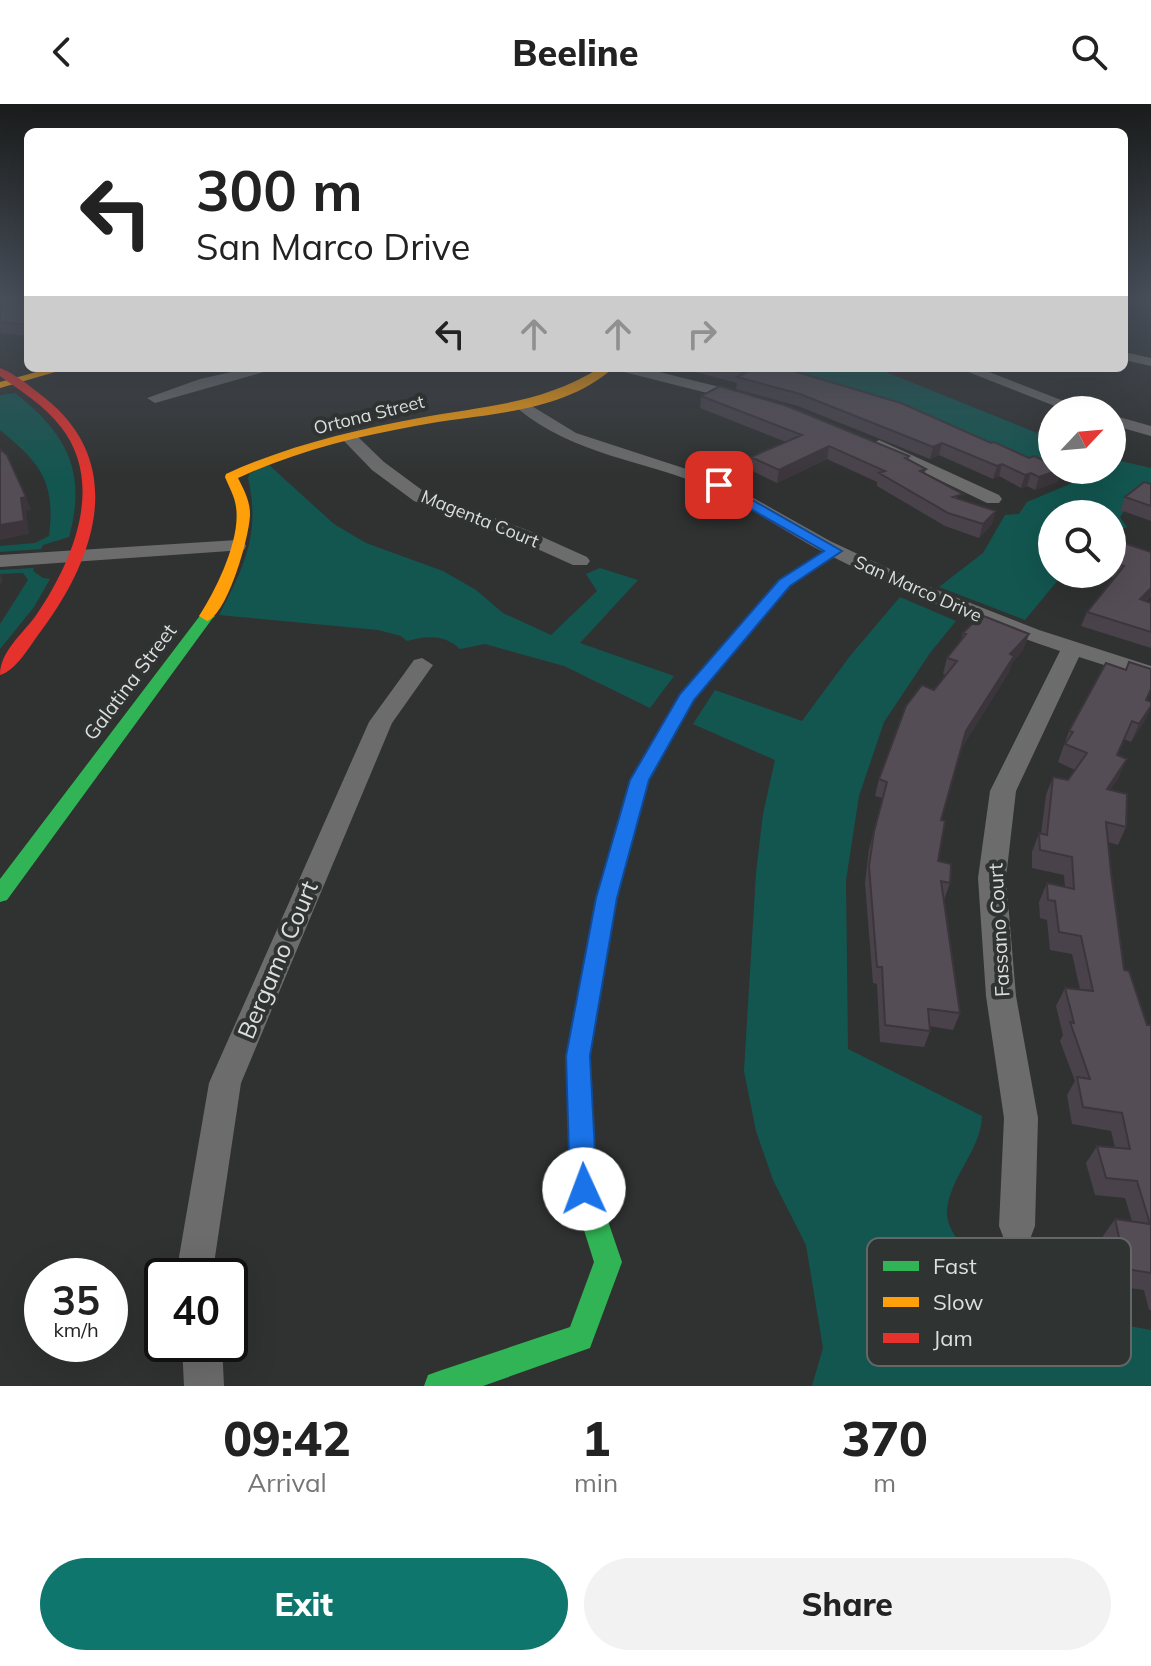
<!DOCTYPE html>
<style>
:root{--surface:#fff;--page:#f2f2f2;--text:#222;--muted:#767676;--accent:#0f766e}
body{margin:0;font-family:Mulish,sans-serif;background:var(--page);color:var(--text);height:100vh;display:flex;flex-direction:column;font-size:30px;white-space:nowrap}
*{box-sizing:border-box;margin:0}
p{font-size:26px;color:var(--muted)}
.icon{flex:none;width:44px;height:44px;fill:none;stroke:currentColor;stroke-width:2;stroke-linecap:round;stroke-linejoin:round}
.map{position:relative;height:1282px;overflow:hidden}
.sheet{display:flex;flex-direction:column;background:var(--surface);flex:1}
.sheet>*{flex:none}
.banner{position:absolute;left:24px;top:24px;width:1104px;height:244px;border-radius:12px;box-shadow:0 8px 32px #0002;background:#fff;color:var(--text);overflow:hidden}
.needle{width:52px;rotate:64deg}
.buttons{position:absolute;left:1038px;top:292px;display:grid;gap:16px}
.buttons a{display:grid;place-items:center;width:88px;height:88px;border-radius:50%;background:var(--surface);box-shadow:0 8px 32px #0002;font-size:40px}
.speed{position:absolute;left:24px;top:1154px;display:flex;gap:16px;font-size:40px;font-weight:700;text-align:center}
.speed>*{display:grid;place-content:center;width:104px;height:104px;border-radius:50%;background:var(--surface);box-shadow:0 8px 32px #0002;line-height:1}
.speed small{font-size:20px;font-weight:400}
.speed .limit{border:4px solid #111;border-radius:12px;background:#fff;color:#111}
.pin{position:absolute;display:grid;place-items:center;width:68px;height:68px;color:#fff;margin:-34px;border-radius:16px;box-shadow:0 4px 12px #0006}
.me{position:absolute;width:88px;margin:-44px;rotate:358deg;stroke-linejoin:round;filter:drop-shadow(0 0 6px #0008)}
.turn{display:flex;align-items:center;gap:28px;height:168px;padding:0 40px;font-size:36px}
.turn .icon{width:104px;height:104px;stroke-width:2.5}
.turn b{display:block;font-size:56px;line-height:68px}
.lanes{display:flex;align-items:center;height:76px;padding:0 40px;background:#0003;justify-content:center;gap:40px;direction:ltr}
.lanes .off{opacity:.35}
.eta{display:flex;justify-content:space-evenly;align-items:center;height:136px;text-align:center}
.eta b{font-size:48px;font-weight:800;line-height:56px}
.primary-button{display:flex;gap:16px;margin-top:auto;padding:16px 40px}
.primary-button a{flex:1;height:92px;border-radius:48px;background:var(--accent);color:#fff;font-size:32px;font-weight:800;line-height:92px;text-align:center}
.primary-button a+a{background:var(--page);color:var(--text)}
header{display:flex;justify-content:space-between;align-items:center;height:104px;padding:0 40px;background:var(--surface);font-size:36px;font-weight:800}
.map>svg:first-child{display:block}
</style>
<header><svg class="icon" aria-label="back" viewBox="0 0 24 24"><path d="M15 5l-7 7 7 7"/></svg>Beeline<svg class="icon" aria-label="search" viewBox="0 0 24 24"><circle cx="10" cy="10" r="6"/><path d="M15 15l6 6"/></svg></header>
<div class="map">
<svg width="1151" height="1282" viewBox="0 0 1151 1282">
<rect width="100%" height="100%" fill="#303231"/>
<!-- green -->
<path fill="#135650" d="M 761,264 L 876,264 L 1052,335 L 1052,366 L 1112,366 L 1112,355 L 1151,364 L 1151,389 L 1139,385 L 1120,413 L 1127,423 L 1112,429 L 1112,410 L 1052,410 L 1052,470 L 1063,470 L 1025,516 L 939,483 L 983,449 L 1005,411 L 1019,410 L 1027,398 L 1077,377 Z
M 15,289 C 67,330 87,367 69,433 L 43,441 L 41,445 L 0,448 L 0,442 L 35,439 L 49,432 C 56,377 40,359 0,326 L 0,291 Z
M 269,361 L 334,420 L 366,439 L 443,467 L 476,486 L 503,509 L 551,531 L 597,487 L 586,470 L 600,464 L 638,476 L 580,539 L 674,572 L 650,604 L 564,562 L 485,540 L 460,545 C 444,530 427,532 407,537 L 401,532 L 378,526 L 219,511 C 244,464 261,428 248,374 L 250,369 Z
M 34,464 L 33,467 L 43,474 L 50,475 L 34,503 L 0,545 L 0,520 L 28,476 L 23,469 L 0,470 L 0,466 Z
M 900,493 L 956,517 L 930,549 L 884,618 L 859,692 L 846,776 L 848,945 L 982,1012 C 981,1047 949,1073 947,1108 C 946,1119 955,1132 961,1141 C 1001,1199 1086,1214 1151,1226 L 1151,1282 L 812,1282 L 823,1244 L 806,1141 L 773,1076 L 756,1027 L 744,967 L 756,769 L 763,710 L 775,656 L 693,620 L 715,586 L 802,617 L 850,552 Z"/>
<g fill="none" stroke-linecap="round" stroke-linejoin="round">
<!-- street -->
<path fill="#6c6c6c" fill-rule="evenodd" d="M 1124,248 L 1151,254 L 1151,262 L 1124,256 Z
M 250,264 L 278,264 L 155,299 L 147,294 L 200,275 Z
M 618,264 L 643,264 L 748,290 L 751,293 L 743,298 L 620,267 Z
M 958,264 L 979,264 L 1087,306 L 1065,306 Z
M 522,296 L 576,329 L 723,377 L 830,437 L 922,480 L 1039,526 L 1151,562 L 1151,576 L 1079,553 L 1016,687 L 1006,774 L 1016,892 L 1038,1014 L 1035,1122 L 1030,1135 L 1017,1140 L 1004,1135 L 999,1122 L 1004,1014 L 986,892 L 978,774 L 990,687 L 1060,547 C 981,520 904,489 829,451 C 789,431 753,404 712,385 C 646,356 574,352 517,304 L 517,298 Z
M 1112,311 L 1151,322 L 1151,332 L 1112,321 Z
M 350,329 L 356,331 L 384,358 L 426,389 L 527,426 L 587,453 L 590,457 L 587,461 L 573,461 L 513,434 L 414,397 L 372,366 L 344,337 L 344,331 Z
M 879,336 L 999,391 L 1002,395 L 999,399 L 987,399 L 873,344 L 871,341 Z
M 237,436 L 244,438 L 246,442 L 244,446 L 0,463 L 0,451 Z
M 422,554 L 433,561 L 392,619 L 241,979 L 215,1153 L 217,1172 L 179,1172 L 179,1153 L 209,979 L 369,618 L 414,556 Z
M 182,1240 L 222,1240 L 224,1282 L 184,1282 Z"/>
<!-- fast -->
<path fill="#30b455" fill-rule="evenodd" d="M 834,443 L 839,444 L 839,450 L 789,482 L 694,595 L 685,611 L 673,611 L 670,607 L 681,589 L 779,476 Z
M 207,507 L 215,512 L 212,515 L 7,796 L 0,798 L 0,775 L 202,509 Z
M 581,1011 L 590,1015 L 594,1023 L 597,1085 L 622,1158 L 590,1244 L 483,1282 L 424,1282 L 428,1271 L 439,1267 L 570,1223 L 594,1158 L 571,1085 L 568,1023 L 572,1015 Z"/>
<!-- slow -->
<path fill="#ff9f0a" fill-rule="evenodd" d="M 51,264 L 69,264 L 0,284 L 0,278 Z
M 600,264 L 613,264 C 561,311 480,309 415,322 C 354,333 294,348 238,374 C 244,386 250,397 250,410 C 250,431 228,510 207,517 L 199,512 C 216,486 241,435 236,403 C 235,393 229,383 225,373 L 226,370 C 287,342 354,326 419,314 C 488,301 538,301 600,264 Z
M 679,602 L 688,607 L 649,676 L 616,794 L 590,952 L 594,1023 L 590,1031 L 581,1035 L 572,1031 L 568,1023 L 566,952 L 596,794 L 631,676 L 670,607 Z"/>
<!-- jam -->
<path fill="#e5322d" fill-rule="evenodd" d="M 0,264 C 16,270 32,284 45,294 C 128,360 95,455 41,527 C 31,540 16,567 0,571 C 0,547 23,530 37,510 C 72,458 106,381 61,323 C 45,302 21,287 0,272 Z"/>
</g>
<!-- wall -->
<path fill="#49424a" d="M 0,194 L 28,204 L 28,232 L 0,229 Z
M 696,264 L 792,264 L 796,268 L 1052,366 L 1061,366 L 1057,378 L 1035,386 L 1027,382 L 1021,384 L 999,372 L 993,375 L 939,351 L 930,355 L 798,302 L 736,285 L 737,279 L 695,268 Z
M 701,292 L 909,352 L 909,356 L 926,365 L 925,369 L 992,420 L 979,434 L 945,422 L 877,382 L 877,378 L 827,355 L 777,379 L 750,366 L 751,353 L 786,338 L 700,304 Z
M 1151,380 L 1151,417 L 1120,406 L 1125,393 Z
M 1112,435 L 1151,448 L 1151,492 L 1146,497 L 1151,499 L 1151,544 L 1081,522 L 1087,508 L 1114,474 L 1102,470 L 1112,470 Z
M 963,529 L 1029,530 L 1023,546 L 1012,559 L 1009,568 L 962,643 L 941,716 L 938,757 L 950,779 L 944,796 L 943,795 L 960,909 L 953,926 L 929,922 L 930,927 L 924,943 L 880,938 L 877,880 L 873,879 L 865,779 L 869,745 L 883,694 L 875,692 L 879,675 L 934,586 L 946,571 L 943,570 L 947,554 L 961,536 Z
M 1146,596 L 1151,598 L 1151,603 L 1145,616 L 1131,638 L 1124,635 L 1117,651 L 1119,673 L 1110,686 L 1126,723 L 1118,741 L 1108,738 L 1111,769 L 1124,866 L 1147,921 L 1151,921 L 1151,1206 L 1149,1206 L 1144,1186 L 1114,1182 L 1103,1132 L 1115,1115 L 1132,1117 L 1125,1094 L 1095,1091 L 1086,1059 L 1097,1042 L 1115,1044 L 1111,1027 L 1072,1020 L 1067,991 L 1075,977 L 1060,937 L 1063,931 L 1056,902 L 1065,884 L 1080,885 L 1072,850 L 1050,846 L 1047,816 L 1040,814 L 1039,798 L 1047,779 L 1065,783 L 1064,771 L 1032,764 L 1032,748 L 1039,729 L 1041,730 L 1046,691 L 1053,673 L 1068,676 L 1075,666 L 1058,658 L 1069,627 Z"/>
<!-- shaded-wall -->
<path fill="#3c363c" d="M 942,339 L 939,351 L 930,355 L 933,343 Z
M 829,342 L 827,355 L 777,379 L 779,366 Z
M 1002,360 L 999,372 L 993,375 L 997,362 Z
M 1059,366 L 1061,366 L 1057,378 L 1035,386 L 1039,373 Z
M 1031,369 L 1027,382 L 1021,384 L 1025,371 Z
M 26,393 L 31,406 L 26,407 L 29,430 L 0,436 L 0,421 L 21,394 Z
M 996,407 L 992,420 L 979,434 L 983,420 Z
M 0,469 L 3,477 L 0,481 Z
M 1151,484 L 1151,492 L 1134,509 L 1140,495 Z
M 1029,530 L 1023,546 L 1012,559 L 1009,568 L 961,644 L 966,627 L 1010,550 Z
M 1151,602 L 1145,616 L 1131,638 L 1139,620 Z
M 1127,655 L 1119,673 L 1099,704 L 1107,685 Z"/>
<!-- building -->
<path fill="#554d56" stroke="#3c363c" stroke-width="2" d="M 0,194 L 16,194 L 28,204 L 28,221 L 0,218 Z
M 725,264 L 796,265 L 793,267 L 901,299 L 991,339 L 994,338 L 1029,354 L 1034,352 L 1052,360 L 1052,366 L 1059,366 L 1039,373 L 1031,369 L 1025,371 L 1002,360 L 997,362 L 942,339 L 933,343 L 800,290 L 737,273 L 745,269 Z
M 720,282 L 787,302 L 909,352 L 905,354 L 926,365 L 920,367 L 963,390 L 953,393 L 996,407 L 983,420 L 948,409 L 879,369 L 885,367 L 829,342 L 779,366 L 751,353 L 802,331 L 701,292 Z
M 0,345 L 7,351 L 26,393 L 21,394 L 24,417 L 0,421 Z
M 1144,378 L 1151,380 L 1151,402 L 1125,393 Z
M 1112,435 L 1151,448 L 1151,484 L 1140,495 L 1151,499 L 1151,528 L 1087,508 L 1124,462 L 1112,458 Z
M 981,511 L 1029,530 L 1010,550 L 1014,552 L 966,627 L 941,716 L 945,717 L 938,757 L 951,760 L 950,779 L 941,777 L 960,909 L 928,905 L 930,927 L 885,921 L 882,863 L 877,863 L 869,762 L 874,728 L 887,678 L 879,675 L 906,602 L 922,581 L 934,586 L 957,557 L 947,554 L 966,530 L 963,529 Z
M 1129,558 L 1151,565 L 1151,585 L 1146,596 L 1151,598 L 1151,602 L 1139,620 L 1132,617 L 1117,651 L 1127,655 L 1107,685 L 1127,690 L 1126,723 L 1106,718 L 1111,769 L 1124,866 L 1129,867 L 1147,921 L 1151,921 L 1151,1169 L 1126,1165 L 1115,1115 L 1150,1120 L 1137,1077 L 1106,1074 L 1097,1042 L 1130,1045 L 1122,1009 L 1083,1003 L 1077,973 L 1090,975 L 1070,918 L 1074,919 L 1065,884 L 1093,887 L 1081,832 L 1059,828 L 1055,797 L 1048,796 L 1047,779 L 1074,785 L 1072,753 L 1040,746 L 1039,729 L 1047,731 L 1053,673 L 1068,676 L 1087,649 L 1065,640 L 1073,628 L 1069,627 L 1106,559 L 1126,566 Z"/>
<!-- sky -->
<linearGradient id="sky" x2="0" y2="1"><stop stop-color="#1a1c1b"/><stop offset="0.52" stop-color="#484f5a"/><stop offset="1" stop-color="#484f5a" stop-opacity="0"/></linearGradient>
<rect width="1151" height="373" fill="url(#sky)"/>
<!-- route -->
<path fill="#1a73e8" stroke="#114b97" stroke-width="2" d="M 719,377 L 842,447 L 790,482 L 694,596 L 649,676 L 617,794 L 590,952 L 597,1085 L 593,1094 L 584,1098 L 574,1094 L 570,1085 L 566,952 L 596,794 L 630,676 L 680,590 L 779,476 L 824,447 L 714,384 L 714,379 Z"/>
<g text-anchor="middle" stroke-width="8" stroke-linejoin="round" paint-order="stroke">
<!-- far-street labels -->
<g font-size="18" fill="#dddfdf" stroke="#2f3332">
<text transform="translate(369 311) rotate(-14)" y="6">Ortona Street</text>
<text transform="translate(480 415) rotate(22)" y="6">Magenta Court</text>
<text transform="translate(918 485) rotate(24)" y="6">San Marco Drive</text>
</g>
<!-- street labels -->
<g font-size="20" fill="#dddfdf" stroke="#2f3332">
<text transform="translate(130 578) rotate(-53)" y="7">Galatina Street</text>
<text transform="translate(999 826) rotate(-93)" y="7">Fassano Court</text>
</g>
<!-- near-street labels -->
<g font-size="24" fill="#dddfdf" stroke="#2f3332">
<text transform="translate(278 856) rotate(-67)" y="8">Bergamo Court</text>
</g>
</g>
<!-- legend -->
<rect x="867" y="1134" width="264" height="128" rx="12" fill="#2f3332" stroke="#636766" stroke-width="2"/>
<rect x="883" y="1157" width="36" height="10" fill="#30b455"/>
<rect x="883" y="1193" width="36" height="10" fill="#ff9f0a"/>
<rect x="883" y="1229" width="36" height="10" fill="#e5322d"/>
<g font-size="22" fill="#dddfdf">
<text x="933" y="1170">Fast</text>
<text x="933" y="1206">Slow</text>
<text x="933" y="1242">Jam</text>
</g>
</svg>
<div class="buttons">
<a><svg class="needle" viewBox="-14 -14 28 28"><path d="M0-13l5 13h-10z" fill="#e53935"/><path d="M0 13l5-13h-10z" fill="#767676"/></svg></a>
<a><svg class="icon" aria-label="search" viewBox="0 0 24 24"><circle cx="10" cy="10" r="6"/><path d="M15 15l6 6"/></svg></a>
</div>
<div class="speed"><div>35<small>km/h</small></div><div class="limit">40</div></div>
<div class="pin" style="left:719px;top:381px;background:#d93025"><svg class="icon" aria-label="arrive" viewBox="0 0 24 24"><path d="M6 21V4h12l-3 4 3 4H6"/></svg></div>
<svg class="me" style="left:584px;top:1085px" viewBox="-20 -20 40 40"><circle r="19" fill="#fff"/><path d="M0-13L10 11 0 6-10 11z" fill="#1a73e8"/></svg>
<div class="banner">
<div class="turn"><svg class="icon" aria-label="left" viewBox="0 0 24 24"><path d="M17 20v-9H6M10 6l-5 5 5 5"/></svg><div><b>300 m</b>San Marco Drive</div></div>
<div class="lanes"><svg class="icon" aria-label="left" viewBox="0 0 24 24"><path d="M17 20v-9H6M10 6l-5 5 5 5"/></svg><svg class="icon off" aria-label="ahead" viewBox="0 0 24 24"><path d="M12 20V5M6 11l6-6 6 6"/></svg><svg class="icon off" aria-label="ahead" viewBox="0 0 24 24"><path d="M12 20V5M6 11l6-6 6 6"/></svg><svg class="icon off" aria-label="right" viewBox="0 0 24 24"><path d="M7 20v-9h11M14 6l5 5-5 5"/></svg></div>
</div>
</div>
<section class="sheet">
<div class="eta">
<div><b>09:42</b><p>Arrival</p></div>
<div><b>1</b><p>min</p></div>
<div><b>370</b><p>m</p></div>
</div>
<div class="primary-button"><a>Exit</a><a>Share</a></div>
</section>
